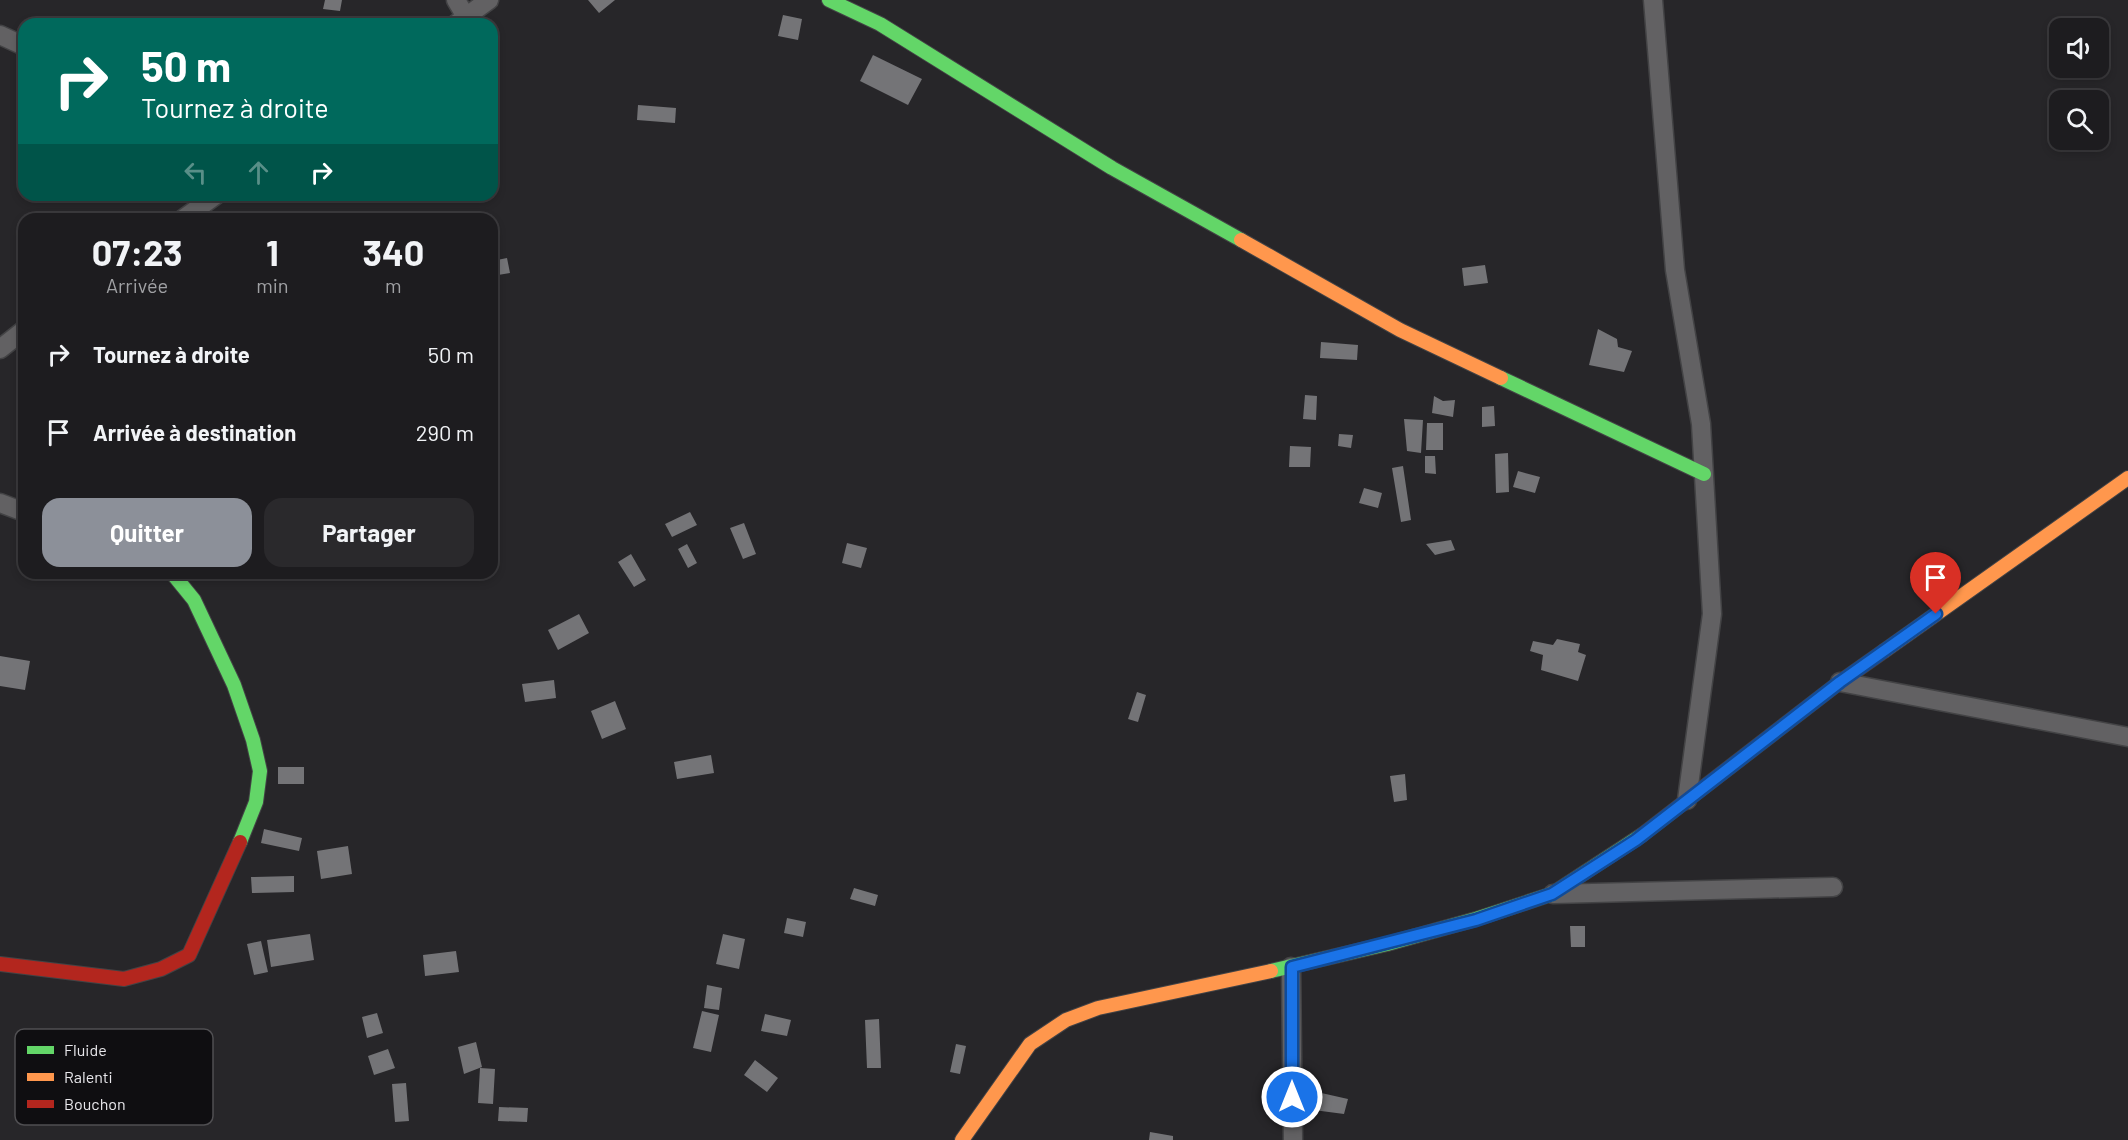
<!DOCTYPE html>
<html lang="fr">
<meta charset="utf-8">
<style>
:root{--surface:#1d1c1f;--page:#2a292c;--text:#f1f3f6;--muted:#a0a1a4;--line:#3b3a3d;--accent:#8c9099}
body{margin:0;font-family:Barlow,sans-serif;background:var(--page);color:var(--text);height:100vh;display:flex;flex-direction:column;font-size:22px;white-space:nowrap}
*{box-sizing:border-box;margin:0}
p{font-size:20px;color:var(--muted)}
.icon{flex:none;width:33px;height:33px;fill:none;stroke:currentColor;stroke-width:2;stroke-linecap:round;stroke-linejoin:round}
.map{position:relative;flex:1;overflow:hidden}
.sheet{position:absolute;left:18px;top:213px;width:480px;height:366px;display:flex;flex-direction:column;background:var(--surface);border-radius:18px;box-shadow:0 3px 9px #0003,0 0 0 2px var(--line)}
.sheet>*{flex:none}
.top-card{position:absolute;left:18px;top:18px;width:480px;height:183px;border-radius:18px;box-shadow:0 3px 9px #0003,0 0 0 2px var(--line);background:#00695c;color:#fff;overflow:hidden}
.tools{position:absolute;left:2049px;top:18px;display:grid;gap:12px}
.tools a{display:grid;place-items:center;width:60px;height:60px;border-radius:12px;background:var(--surface);box-shadow:0 3px 9px #0003,0 0 0 2px var(--line);font-size:30px}
.pin{position:absolute;display:grid;place-items:center;width:51px;height:51px;color:#fff;margin:-62px -26px;border-radius:50% 50% 50% 0;rotate:-45deg;box-shadow:0 0 6px #0007}
.pin .icon{rotate:45deg}
.me{position:absolute;width:66px;margin:-33px;rotate:0deg;stroke-linejoin:round;filter:drop-shadow(0 0 4px #0008)}
.turn{display:flex;align-items:center;gap:21px;height:126px;padding:0 24px;font-size:27px}
.turn .icon{width:78px;height:78px;stroke-width:2.5}
.turn b{display:block;font-size:42px;line-height:51px}
.lanes{display:flex;align-items:center;height:57px;padding:0 24px;background:#0003;justify-content:center;gap:30px;direction:ltr}
.lanes .off{opacity:.35}
.eta{display:flex;justify-content:space-evenly;align-items:center;height:102px;text-align:center}
.eta b{font-size:36px;font-weight:700;line-height:42px}
.button{display:flex;gap:12px;margin-top:auto;padding:12px 24px}
.button a{flex:1;height:69px;border-radius:18px;background:var(--accent);color:#fff;font-size:24px;font-weight:700;line-height:69px;text-align:center}
.button a+a{background:var(--page);color:var(--text)}
ul{padding:0;list-style:none}
li{display:flex;align-items:center;gap:18px;height:78px;padding:0 24px}
li div{flex:1}
li b{display:block;font-size:22px}
li em{font-style:normal}
.map>svg:first-child{display:block}
</style>
<div class="map">
<svg width="2128" height="1140" viewBox="0 0 2128 1140">
<rect width="100%" height="100%" fill="#272629"/>
<!-- building -->
<path fill="#747477" d="M 325,0 L 342,0 L 340,11 L 323,9 Z
M 588,0 L 615,0 L 599,13 Z
M 783,15 L 802,19 L 798,40 L 778,36 Z
M 873,55 L 922,79 L 908,105 L 860,81 Z
M 638,105 L 676,108 L 675,123 L 637,120 Z
M 507,258 L 510,273 L 492,276 L 492,261 Z
M 1485,265 L 1488,283 L 1464,286 L 1462,268 Z
M 1598,329 L 1617,339 L 1618,347 L 1632,351 L 1624,372 L 1589,365 Z
M 1321,342 L 1358,345 L 1357,360 L 1320,358 Z
M 1305,395 L 1317,396 L 1316,420 L 1303,419 Z
M 1434,396 L 1443,401 L 1455,400 L 1453,417 L 1432,413 Z
M 1494,406 L 1495,426 L 1482,427 L 1482,407 Z
M 1404,419 L 1423,420 L 1421,453 L 1407,451 Z
M 1427,423 L 1443,423 L 1443,450 L 1426,450 Z
M 1339,434 L 1353,435 L 1351,448 L 1338,446 Z
M 1290,446 L 1311,447 L 1310,467 L 1289,467 Z
M 1508,453 L 1509,492 L 1496,493 L 1495,454 Z
M 1425,456 L 1435,456 L 1436,474 L 1425,473 Z
M 1403,466 L 1411,520 L 1401,522 L 1392,468 Z
M 1518,471 L 1540,477 L 1535,493 L 1513,487 Z
M 1364,488 L 1382,493 L 1378,508 L 1359,503 Z
M 690,512 L 697,525 L 672,537 L 665,524 Z
M 744,523 L 756,554 L 743,559 L 730,528 Z
M 1451,540 L 1455,550 L 1435,555 L 1426,544 Z
M 847,543 L 867,548 L 861,568 L 842,563 Z
M 687,544 L 697,563 L 688,568 L 678,549 Z
M 631,554 L 646,580 L 634,587 L 618,562 Z
M 579,614 L 589,633 L 558,650 L 548,630 Z
M 1557,639 L 1580,644 L 1578,652 L 1586,655 L 1578,681 L 1541,670 L 1543,655 L 1530,651 L 1533,641 L 1553,645 Z
M 0,656 L 30,661 L 25,690 L 0,686 Z
M 554,680 L 556,698 L 525,702 L 522,684 Z
M 1137,692 L 1146,695 L 1138,722 L 1128,719 Z
M 615,701 L 626,729 L 602,739 L 591,711 Z
M 711,755 L 714,773 L 677,779 L 674,762 Z
M 278,767 L 304,767 L 304,784 L 278,784 Z
M 1405,774 L 1407,800 L 1394,802 L 1390,776 Z
M 264,829 L 302,838 L 299,851 L 261,843 Z
M 348,846 L 352,874 L 321,879 L 317,851 Z
M 294,876 L 294,892 L 252,893 L 251,877 Z
M 854,888 L 878,895 L 875,906 L 850,899 Z
M 787,918 L 806,922 L 803,937 L 784,933 Z
M 1570,926 L 1585,926 L 1585,947 L 1571,947 Z
M 310,934 L 314,960 L 271,967 L 267,940 Z
M 723,934 L 745,939 L 739,969 L 716,964 Z
M 261,941 L 268,972 L 254,975 L 247,944 Z
M 456,951 L 459,972 L 425,976 L 423,955 Z
M 707,985 L 722,988 L 719,1010 L 704,1008 Z
M 702,1011 L 719,1015 L 711,1052 L 693,1048 Z
M 377,1013 L 383,1033 L 367,1038 L 362,1017 Z
M 765,1014 L 791,1020 L 787,1036 L 761,1031 Z
M 879,1019 L 881,1068 L 867,1068 L 865,1020 Z
M 476,1042 L 482,1067 L 464,1074 L 458,1047 Z
M 956,1044 L 966,1046 L 960,1074 L 950,1072 Z
M 388,1049 L 395,1068 L 374,1075 L 368,1056 Z
M 755,1060 L 778,1078 L 767,1092 L 744,1075 Z
M 480,1068 L 495,1069 L 493,1104 L 478,1103 Z
M 406,1083 L 409,1121 L 395,1122 L 392,1084 Z
M 1308,1090 L 1348,1099 L 1344,1114 L 1306,1109 Z
M 499,1107 L 528,1108 L 527,1122 L 498,1121 Z
M 1150,1132 L 1173,1136 L 1173,1140 L 1149,1140 Z"/>
<g fill="none" stroke-linecap="round" stroke-linejoin="round">
<!-- street casing -->
<g stroke="#434345" stroke-width="21">
<path id="street" d="M 456,0 L 466,17
M 1653,0 L 1675,270 L 1701,424 L 1712,614 L 1687,800
M 456,24 L 489,0
M 0,35 L 24,46
M 183,219 L 216,195
M 0,349 L 24,330
M 0,503 L 24,512
M 1840,682 L 2128,737
M 1553,894 L 1833,887
M 1291,967 L 1293,1140"/>
</g>
<!-- fast casing -->
<g stroke="#434345" stroke-width="16">
<path id="fast" d="M 829,0 L 880,24 L 1112,168 L 1241,240
M 1501,378 L 1704,474
M 172,573 L 194,600 L 234,685 L 253,740 L 260,771 L 256,802 L 240,842
M 1271,971 L 1387,944 L 1476,919 L 1552,894 L 1642,835"/>
</g>
<!-- slow casing -->
<g stroke="#434345" stroke-width="16">
<path id="slow" d="M 1241,240 L 1400,330 L 1501,378
M 1884,651 L 2128,478
M 962,1140 L 1030,1044 L 1066,1020 L 1098,1008 L 1271,971"/>
</g>
<!-- jam casing -->
<g stroke="#434345" stroke-width="16">
<path id="jam" d="M 1642,835 L 1840,682 L 1884,651
M 0,964 L 124,979 L 161,969 L 189,955 L 240,842"/>
</g>
<!-- street -->
<use href="#street" stroke="#626163" stroke-width="18"/>
<!-- fast -->
<use href="#fast" stroke="#63d668" stroke-width="14"/>
<!-- slow -->
<use href="#slow" stroke="#ff974d" stroke-width="14"/>
<!-- jam -->
<use href="#jam" stroke="#b3261e" stroke-width="14"/>
</g>
<g fill="none" stroke-linecap="round" stroke-linejoin="round">
<!-- route casing -->
<g stroke="#114b97" stroke-width="15">
<path id="route" d="M 1292,1097 L 1292,967 L 1476,920 L 1552,894 L 1636,840 L 1840,682 L 1936,614"/>
</g>
<!-- route -->
<use href="#route" stroke="#1a73e8" stroke-width="10"/>
</g>
<!-- legend -->
<rect x="15" y="1029" width="198" height="96" rx="9" fill="#0f0e11" stroke="#504f52" stroke-width="1.5"/>
<rect x="27" y="1046" width="27" height="8" fill="#63d668"/>
<rect x="27" y="1073" width="27" height="8" fill="#ff974d"/>
<rect x="27" y="1100" width="27" height="8" fill="#b3261e"/>
<g font-size="16" fill="#e8e7eb">
<text x="64" y="1056">Fluide</text>
<text x="64" y="1083">Ralenti</text>
<text x="64" y="1110">Bouchon</text>
</g>
</svg>
<div class="tools">
<a><svg class="icon" aria-label="sound" viewBox="0 0 24 24"><path d="M4 9h4l5-4v14l-5-4H4zM17 9q2 3 0 6"/></svg></a>
<a><svg class="icon" aria-label="search" viewBox="0 0 24 24"><circle cx="10" cy="10" r="6"/><path d="M15 15l6 6"/></svg></a>
</div>
<div class="pin" style="left:1936px;top:614px;background:#d93025"><svg class="icon" aria-label="arrive" viewBox="0 0 24 24"><path d="M6 21V4h12l-3 4 3 4H6"/></svg></div>
<svg class="me" style="left:1292px;top:1097px" viewBox="-20 -20 40 40"><circle r="17" fill="#1a73e8" stroke="#fff" stroke-width="3"/><path d="M0-11L8 9 0 5-8 9z" fill="#fff"/></svg>
<div class="top-card">
<div class="turn"><svg class="icon" aria-label="right" viewBox="0 0 24 24"><path d="M7 20v-9h11M14 6l5 5-5 5"/></svg><div><b>50 m</b>Tournez à droite</div></div>
<div class="lanes"><svg class="icon off" aria-label="left" viewBox="0 0 24 24"><path d="M17 20v-9H6M10 6l-5 5 5 5"/></svg><svg class="icon off" aria-label="ahead" viewBox="0 0 24 24"><path d="M12 20V5M6 11l6-6 6 6"/></svg><svg class="icon" aria-label="right" viewBox="0 0 24 24"><path d="M7 20v-9h11M14 6l5 5-5 5"/></svg></div>
</div>
<section class="sheet">
<div class="eta">
<div><b>07:23</b><p>Arrivée</p></div>
<div><b>1</b><p>min</p></div>
<div><b>340</b><p>m</p></div>
</div>
<ul>
<li><svg class="icon" aria-label="right" viewBox="0 0 24 24"><path d="M7 20v-9h11M14 6l5 5-5 5"/></svg><div><b>Tournez à droite</b></div><em>50 m</em></li>
<li><svg class="icon" aria-label="arrive" viewBox="0 0 24 24"><path d="M6 21V4h12l-3 4 3 4H6"/></svg><div><b>Arrivée à destination</b></div><em>290 m</em></li>
</ul>
<div class="button"><a>Quitter</a><a>Partager</a></div>
</section>
</div>
